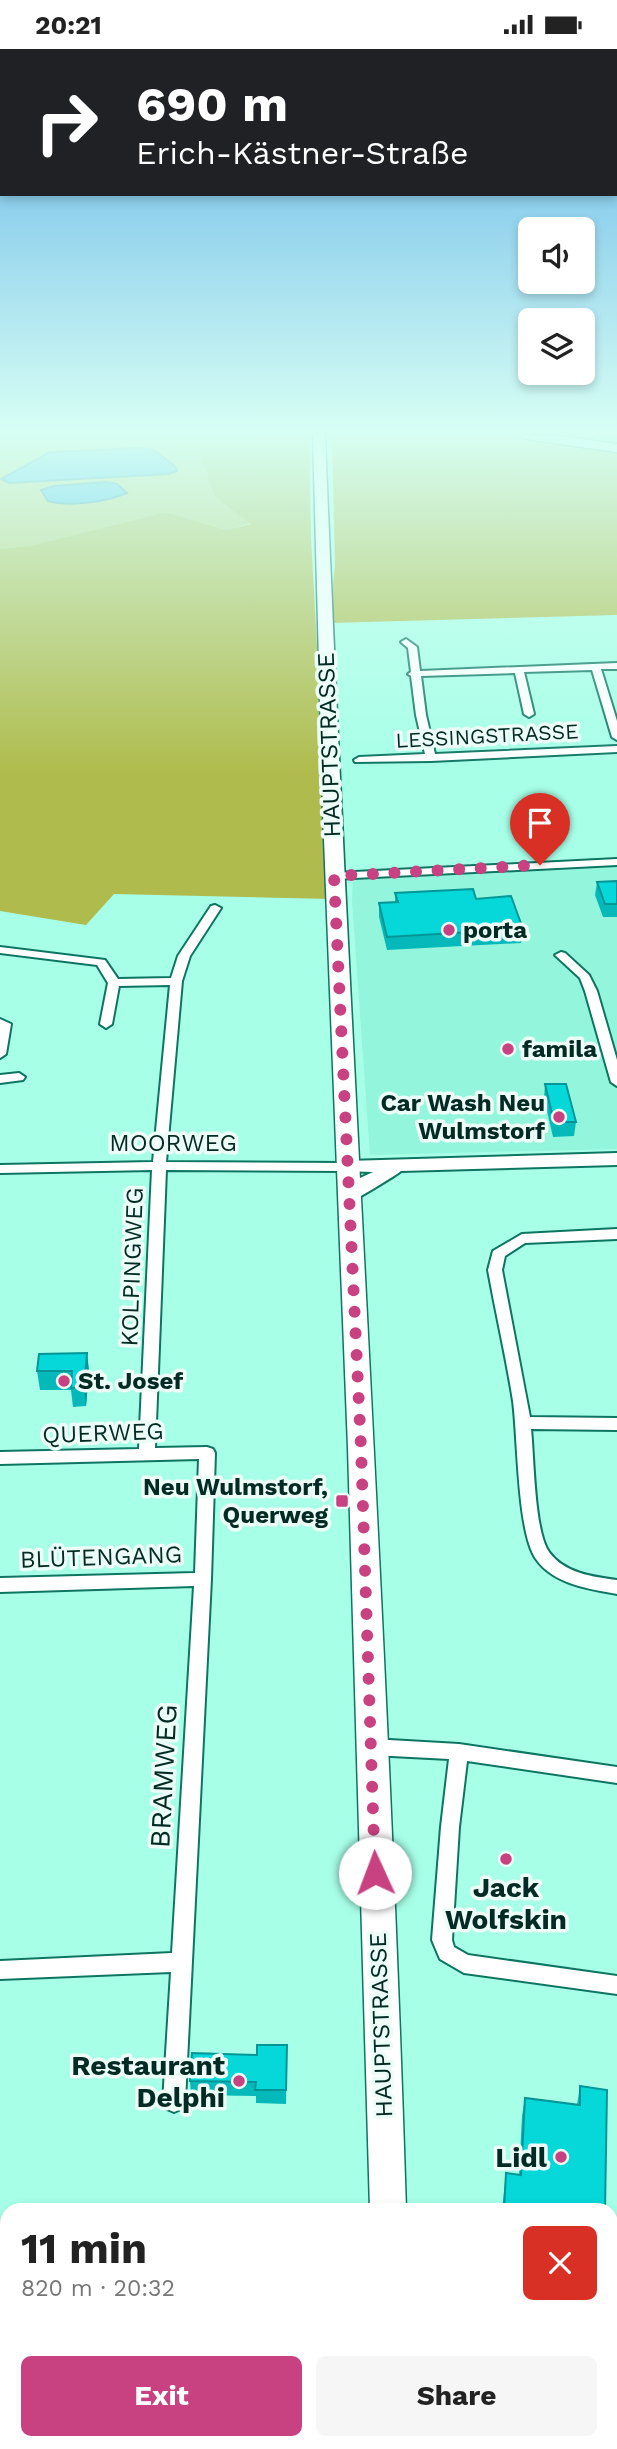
<!DOCTYPE html>
<meta charset="utf-8">
<style>
:root{--surface:#fff;--page:#f6f6f6;--text:#222;--muted:#767676;--accent:#c84180}
body{margin:0;font-family:"Work Sans",sans-serif;background:var(--page);color:var(--text);height:100vh;display:flex;flex-direction:column;font-size:26px;white-space:nowrap}
*{box-sizing:border-box;margin:0}
p{font-size:23px;color:var(--muted)}
.icon{flex:none;width:38px;height:38px;fill:none;stroke:currentColor;stroke-width:2;stroke-linecap:round;stroke-linejoin:round}
.map{position:relative;flex:1;overflow:hidden}
.panel{position:absolute;left:0px;top:2154px;width:618px;height:247px;display:flex;flex-direction:column;background:var(--surface);border-radius:21px 21px 0 0;box-shadow:0 4px 10px #0003}
.panel>*{flex:none}
.top-card{position:absolute;left:0px;top:0px;width:618px;height:147px;box-shadow:0 4px 10px #0003;background:#202124;color:#fff;overflow:hidden}
.tools{position:absolute;left:518px;top:168px;display:grid;gap:14px}
.tools a{display:grid;place-items:center;width:77px;height:77px;border-radius:10px;background:var(--surface);box-shadow:0 4px 10px #0003;font-size:35px}
.pin{position:absolute;display:grid;place-items:center;width:60px;height:60px;color:#fff;margin:-72px -30px;border-radius:50% 50% 50% 0;rotate:-45deg;box-shadow:0 0 7px #0007}
.pin .icon{rotate:45deg}
.me{position:absolute;width:77px;margin:-38px;rotate:358deg;stroke-linejoin:round;filter:drop-shadow(0 0 5px #0008)}
.turn{display:flex;align-items:center;gap:24px;height:147px;padding:0 21px;font-size:32px}
.turn .icon{width:91px;height:91px;stroke-width:2.5}
.turn b{display:block;font-size:49px;line-height:60px}
.round{display:grid;place-items:center;flex:none;width:74px;height:74px;border-radius:10px;background:var(--page)}
.overview{display:flex;align-items:center;justify-content:space-between;height:119px;padding:0 21px}
h1{font-size:42px;font-weight:700;line-height:52px}
.primary-button{display:flex;gap:14px;margin-top:auto;padding:14px 21px}
.primary-button a{flex:1;height:80px;border-radius:10px;background:var(--accent);color:#fff;font-size:28px;font-weight:700;line-height:80px;text-align:center}
.primary-button a+a{background:var(--page);color:var(--text)}
.status{display:flex;justify-content:space-between;align-items:center;height:49px;padding:0 35px;background:var(--surface);direction:ltr}
.status svg{height:19px;fill:currentColor}
.map>svg:first-child{display:block}
</style>
<div class="status"><b>20:21</b><svg viewBox="0 0 49 12"><path d="M0 12V9h3v3zM5 12V6h3v6zM10 12V3h3v9zM15 12V0h3v12zM26 1h20v11H26zM47 4h2v5h-2z"/></svg></div>
<div class="map">
<svg width="617" height="2400" viewBox="0 0 617 2400">
<rect width="100%" height="100%" fill="#a7ffe7"/>
<!-- built -->
<path fill="#93f6dc" d="M 617,810 L 617,1100 L 370,1106 L 352,852 L 353,824 Z"/>
<!-- green -->
<path fill="#bdc96f" fill-rule="evenodd" d="M 0,386 L 144,386 L 198,400 L 215,448 L 252,474 L 226,481 L 166,463 L 33,496 L 0,500 ZM 138,399 L 154,401 L 176,418 L 177,422 L 67,400 L 84,403 ZM 117,435 L 126,444 L 117,448 L 60,455 L 41,441 L 54,437 Z"/>
<!-- forest -->
<path fill="#afbc4d" d="M 144,386 L 309,386 L 311,489 L 331,850 L 114,845 L 86,876 L 0,862 L 0,500 L 33,496 L 166,463 L 226,481 L 251,475 L 215,448 L 198,400 Z
M 332,386 L 499,386 L 617,402 L 617,566 L 329,574 L 335,516 Z"/>
<!-- water -->
<path fill="#32ade9" stroke="#2486ae" stroke-width="2" d="M 138,399 L 154,401 L 176,418 L 177,422 L 168,425 L 9,434 L 1,430 L 50,403 Z
M 107,433 L 117,435 L 127,444 C 106,453 70,458 48,452 L 41,441 L 54,437 Z"/>
<g fill="none" stroke-linecap="round" stroke-linejoin="round">
<!-- street casing -->
<g stroke="#0e7561" stroke-width="4">
<path id="street" d="M 406,590 L 417,598 L 420,622 L 617,614 L 617,620 L 601,620 L 617,672 L 617,691 L 612,688 L 592,621 L 524,623 L 534,665 L 529,668 L 524,665 L 515,624 L 421,627 L 426,666 L 435,705 L 617,697 L 617,703 L 431,712 L 355,713 L 354,711 L 359,708 L 425,705 L 416,666 L 411,627 L 408,625 L 411,623 L 408,599 L 401,593 Z
M 617,810 L 617,816 L 334,830 L 329,827 L 334,824 Z
M 215,856 L 221,859 L 190,907 L 182,932 L 166,1113 L 347,1114 L 354,1118 L 347,1122 L 166,1121 L 155,1399 L 207,1398 L 213,1400 L 215,1404 L 211,1530 L 185,2053 L 181,2060 L 174,2063 L 167,2060 L 163,2053 L 171,1923 L 0,1930 L 0,1912 L 172,1904 L 194,1537 L 0,1543 L 0,1529 L 195,1524 L 199,1410 L 0,1415 L 0,1403 L 139,1400 L 152,1121 L 0,1124 L 0,1116 L 153,1113 L 170,936 L 119,937 L 112,975 L 106,979 L 100,975 L 108,934 L 97,916 L 0,904 L 0,898 L 105,911 L 118,930 L 171,929 L 178,907 L 211,857 Z
M 561,903 L 565,904 L 589,926 L 597,942 L 617,1011 L 617,1037 L 611,1033 L 585,942 L 580,929 L 555,906 Z
M 0,970 L 11,975 L 6,1005 L 0,1009 Z
M 19,1024 L 25,1028 L 23,1031 L 0,1034 L 0,1026 Z
M 617,1180 L 617,1190 L 525,1194 L 505,1207 L 502,1221 L 530,1368 L 617,1369 L 617,1381 L 531,1380 C 534,1407 534,1482 549,1503 C 564,1524 593,1528 617,1531 L 617,1545 C 589,1540 553,1535 536,1510 C 517,1483 518,1389 513,1352 C 506,1308 496,1265 488,1221 L 493,1202 L 522,1185 Z
M 372,1690 L 459,1695 L 617,1718 L 617,1734 L 467,1712 L 459,1778 L 452,1891 L 454,1898 L 468,1906 L 617,1927 L 617,1945 L 464,1924 L 440,1910 L 432,1891 L 441,1778 L 449,1710 L 372,1706 L 366,1703 L 363,1698 L 366,1693 Z
M 0,2228 L 7,2228 L 7,2250 L 0,2250 Z"/>
</g>
<!-- secondary casing -->
<g stroke="#0e7561" stroke-width="4">
<path id="secondary" d="M 617,1104 L 617,1116 L 401,1122 C 398,1125 354,1152 349,1153 L 340,1147 L 360,1129 L 373,1123 L 341,1122 L 338,1118 L 347,1112 Z"/>
</g>
<!-- primary casing -->
<g stroke="#0e7561" stroke-width="3">
<path id="primary" d="M 313,386 L 325,386 C 348,978 388,1569 406,2161 L 370,2161 L 348,1399 L 323,765 Z
M 520,386 L 554,386 L 617,395 L 617,403 L 526,390 Z
M 379,2394 L 417,2394 L 417,2400 L 379,2400 Z"/>
</g>
<!-- street -->
<use href="#street" fill="#fff" fill-rule="evenodd"/>
<!-- secondary -->
<use href="#secondary" fill="#fff" fill-rule="evenodd"/>
<!-- primary -->
<use href="#primary" fill="#fff" fill-rule="evenodd"/>
</g>
<!-- wall -->
<path fill="#05b9ba" d="M 617,832 L 617,868 L 603,868 L 595,846 L 597,833 Z
M 395,844 L 476,850 L 523,880 L 521,894 L 387,901 L 379,868 L 379,854 L 395,853 Z
M 545,1035 L 576,1073 L 574,1087 L 553,1088 L 544,1049 Z
M 87,1304 L 89,1323 L 86,1357 L 73,1358 L 71,1341 L 40,1341 L 37,1322 Z
M 287,1996 L 286,2055 L 256,2054 L 256,2047 L 191,2046 L 190,2032 L 257,2006 Z
M 580,2037 L 605,2161 L 502,2161 L 506,2124 L 519,2126 L 522,2067 L 525,2049 L 577,2056 Z
M 517,2394 L 531,2394 L 530,2396 Z"/>
<!-- shaded-wall -->
<path fill="#049697" d="M 87,1304 L 89,1323 L 86,1357 L 84,1338 Z"/>
<!-- building -->
<path fill="#06d7d8" stroke="#049697" stroke-width="2" d="M 617,832 L 617,855 L 605,855 L 597,833 Z
M 473,840 L 476,850 L 511,847 L 523,880 L 387,888 L 379,854 L 398,853 L 395,844 Z
M 545,1035 L 566,1035 L 576,1073 L 554,1073 Z
M 87,1304 L 84,1338 L 71,1339 L 72,1322 L 37,1322 L 39,1305 Z
M 257,1996 L 287,1996 L 286,2041 L 255,2041 L 256,2033 L 190,2032 L 192,2004 L 257,2006 Z
M 580,2037 L 607,2041 L 605,2161 L 504,2161 L 506,2124 L 521,2126 L 525,2049 L 580,2056 Z"/>
<!-- sky -->
<linearGradient id="sky" x2="0" y2="1"><stop stop-color="#5fb1e8"/><stop offset="0.53" stop-color="#d7fff4"/><stop offset="1" stop-color="#d7fff4" stop-opacity="0"/></linearGradient>
<rect width="617" height="722" fill="url(#sky)"/>
<g fill="none" stroke-linecap="round" stroke-linejoin="round">
<!-- route -->
<path stroke="#c84180" stroke-width="12" stroke-dasharray="0 21.6" d="M 375,1824 L 361,1399 L 334,827 L 540,816"/>
</g>
<!-- markers -->
<g fill="#c84180" stroke="#ecfcf7" stroke-width="2.5">
<circle cx="449" cy="881" r="7"/>
<circle cx="508" cy="1000" r="7"/>
<circle cx="559" cy="1068" r="7"/>
<circle cx="64" cy="1332" r="7"/>
<rect x="335" y="1445" width="14" height="14" rx="3.5"/>
<circle cx="506" cy="1810" r="7"/>
<circle cx="239" cy="2032" r="7"/>
<circle cx="561" cy="2108" r="7"/>
</g>
<g text-anchor="middle" stroke-width="7" stroke-linejoin="round" paint-order="stroke">
<!-- far-street labels -->
<g font-size="21" fill="#032b23" stroke="#ecfcf7">
<text transform="translate(487 687) rotate(-3)" y="7">LESSINGSTRASSE</text>
</g>
<!-- street labels -->
<g font-size="24" fill="#032b23" stroke="#ecfcf7">
<text transform="translate(329 696) rotate(-92)" y="8">HAUPTSTRASSE</text>
<text x="173" y="1102">MOORWEG</text>
<text transform="translate(132 1218) rotate(-88)" y="8">KOLPINGWEG</text>
<text transform="translate(103 1384) rotate(-2)" y="8">QUERWEG</text>
<text transform="translate(101 1508) rotate(-2)" y="8">BLÜTENGANG</text>
<text transform="translate(381 1976) rotate(-92)" y="8">HAUPTSTRASSE</text>
</g>
<!-- poi labels -->
<g font-size="24" font-weight="bold" fill="#032b23" stroke="#ecfcf7" text-anchor="start">
<text x="463" y="889">porta</text>
<text x="522" y="1008">famila</text>
<text x="545" y="1062" text-anchor="end">Car Wash Neu<tspan x="545" dy="28">Wulmstorf</tspan></text>
<text x="78" y="1340">St. Josef</text>
<text x="328" y="1446" text-anchor="end">Neu Wulmstorf,<tspan x="328" dy="28">Querweg</tspan></text>
</g>
<!-- near-street labels -->
<g font-size="28" fill="#032b23" stroke="#ecfcf7">
<text transform="translate(163 1727) rotate(-87)" y="10">BRAMWEG</text>
</g>
<!-- near-poi labels -->
<g font-size="28" font-weight="bold" fill="#032b23" stroke="#ecfcf7" text-anchor="end">
<text x="506" y="1848" text-anchor="middle">Jack<tspan x="506" dy="32">Wolfskin</tspan></text>
<text x="225" y="2026">Restaurant<tspan x="225" dy="32">Delphi</tspan></text>
<text x="547" y="2118">Lidl</text>
</g>
</g>
</svg>
<div class="tools">
<a><svg class="icon" aria-label="sound" viewBox="0 0 24 24"><path d="M4 9h4l5-4v14l-5-4H4zM17 9q2 3 0 6"/></svg></a>
<a><svg class="icon" aria-label="layers" viewBox="0 0 24 24"><path d="M12 4l9 5-9 5-9-5zM3 14l9 5 9-5"/></svg></a>
</div>
<div class="pin" style="left:540px;top:816px;background:#d93025"><svg class="icon" aria-label="arrive" viewBox="0 0 24 24"><path d="M6 21V4h12l-3 4 3 4H6"/></svg></div>
<svg class="me" style="left:375px;top:1824px" viewBox="-20 -20 40 40"><circle r="19" fill="#fff"/><path d="M0-13L10 11 0 6-10 11z" fill="#c84180"/></svg>
<div class="top-card">
<div class="turn"><svg class="icon" aria-label="right" viewBox="0 0 24 24"><path d="M7 20v-9h11M14 6l5 5-5 5"/></svg><div><b>690 m</b>Erich-Kästner-Straße</div></div>
</div>
<section class="panel">
<div class="overview"><div><h1>11 min</h1><p>820 m · 20:32</p></div><a class="round" style="background:#d93025;color:#fff"><svg class="icon" aria-label="close" viewBox="0 0 24 24"><path d="M6 6l12 12M18 6L6 18"/></svg></a></div>
<div class="primary-button"><a>Exit</a><a>Share</a></div>
</section>
</div>
